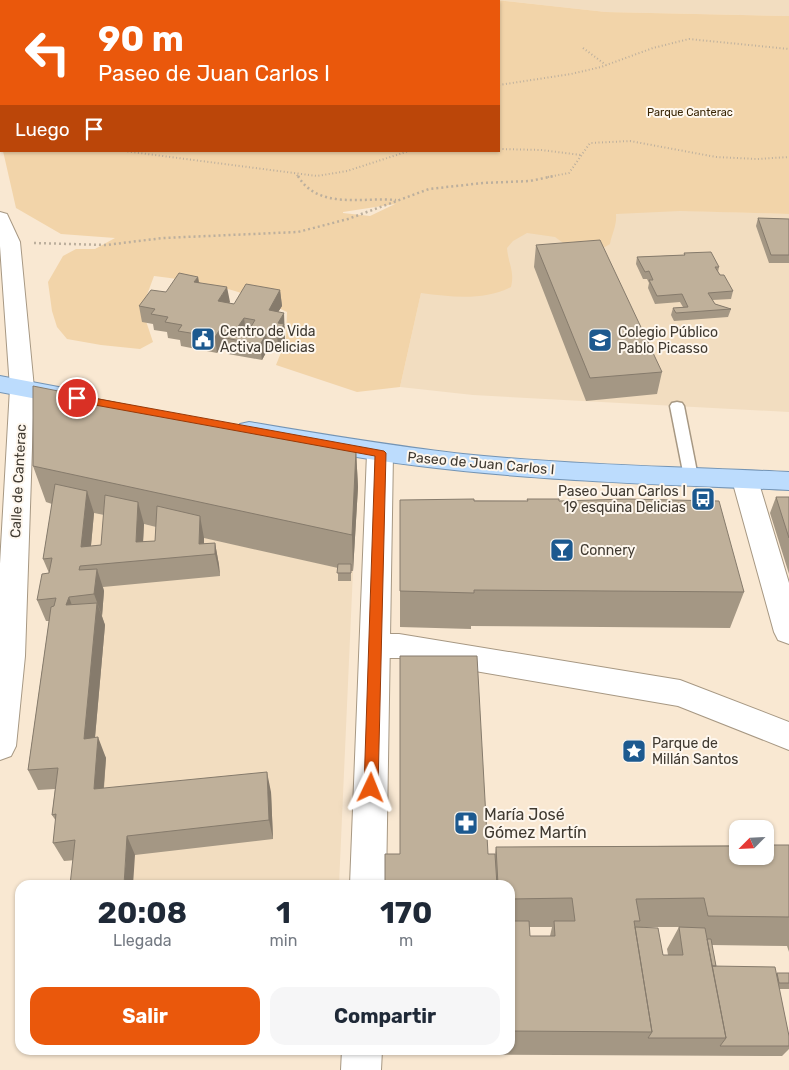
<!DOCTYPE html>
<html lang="es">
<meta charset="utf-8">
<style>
:root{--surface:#fff;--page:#f6f6f7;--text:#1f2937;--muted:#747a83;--accent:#ea580c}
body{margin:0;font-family:Rubik,sans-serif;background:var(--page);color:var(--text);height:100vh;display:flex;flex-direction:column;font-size:19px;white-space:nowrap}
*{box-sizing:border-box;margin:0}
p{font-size:16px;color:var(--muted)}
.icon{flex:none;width:28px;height:28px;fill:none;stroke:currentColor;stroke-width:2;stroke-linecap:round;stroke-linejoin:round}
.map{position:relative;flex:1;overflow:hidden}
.sheet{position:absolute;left:15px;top:880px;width:500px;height:175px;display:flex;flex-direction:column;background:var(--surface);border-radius:15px;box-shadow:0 1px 4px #0004}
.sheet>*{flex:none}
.guide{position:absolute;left:0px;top:0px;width:500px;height:152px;box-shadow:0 1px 4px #0004;background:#ea580c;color:#fff;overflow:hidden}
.needle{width:32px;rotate:246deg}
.fabs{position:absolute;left:729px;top:820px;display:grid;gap:10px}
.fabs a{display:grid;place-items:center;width:45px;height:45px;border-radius:10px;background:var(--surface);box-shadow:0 1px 4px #0004;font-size:25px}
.pin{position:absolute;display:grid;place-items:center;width:42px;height:42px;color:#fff;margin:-21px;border:2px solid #fff;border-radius:50%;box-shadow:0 1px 5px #0007}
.me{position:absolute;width:55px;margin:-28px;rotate:2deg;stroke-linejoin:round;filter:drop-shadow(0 0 4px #0008)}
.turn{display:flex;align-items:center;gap:18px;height:105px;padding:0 15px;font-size:22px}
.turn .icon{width:65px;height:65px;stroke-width:2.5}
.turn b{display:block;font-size:35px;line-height:42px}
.then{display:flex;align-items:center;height:48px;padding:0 15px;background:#0003;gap:10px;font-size:19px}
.eta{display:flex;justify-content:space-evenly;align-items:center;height:85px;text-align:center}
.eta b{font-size:30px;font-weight:700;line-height:35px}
.action{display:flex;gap:10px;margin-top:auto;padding:10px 15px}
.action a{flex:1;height:58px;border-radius:15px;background:var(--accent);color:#fff;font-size:20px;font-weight:700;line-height:58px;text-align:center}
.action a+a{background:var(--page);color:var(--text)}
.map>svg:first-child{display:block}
</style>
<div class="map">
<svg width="789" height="1070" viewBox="0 0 789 1070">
<rect width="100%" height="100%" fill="#f9e8d2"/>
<!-- built -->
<path fill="#f2ddc0" d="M 496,0 L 789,0 L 789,16 L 606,12 Z
M 441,203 L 789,214 L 789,412 L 473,395 L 400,387 Z
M 63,506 L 353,571 L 339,885 L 82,885 L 84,859 L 64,861 Z"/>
<!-- green -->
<path fill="#f2d4a9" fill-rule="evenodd" d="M 0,0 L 496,0 L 606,12 L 789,16 L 789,214 L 680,211 L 616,214 C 617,226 612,233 610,244 L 600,250 L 566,245 L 555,237 L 527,233 L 513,241 L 507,248 C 508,263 515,271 511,287 C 483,301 452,297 421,293 L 400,387 L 357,392 L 276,365 L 286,340 L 287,312 C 242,289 204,282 154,276 L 144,303 L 146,321 L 153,342 L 140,349 L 101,345 L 67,339 L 57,327 L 52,311 L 48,282 L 63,256 L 76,249 L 95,249 L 115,238 L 61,234 L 16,208 L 3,151 L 499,151 L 499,1 L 1,1 L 1,72 ZM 395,204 L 370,216 L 343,213 L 343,212 Z"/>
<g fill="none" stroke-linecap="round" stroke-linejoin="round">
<!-- lane casing -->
<g stroke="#a79883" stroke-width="3">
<path id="lane" d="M 677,402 L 682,403 L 684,406 L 698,477 L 696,481 L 686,481 L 684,477 L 670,406 L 672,403 Z"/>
</g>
<!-- street casing -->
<g stroke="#a79883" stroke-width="2">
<path id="street" d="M 0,212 L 7,214 L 20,242 L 34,388 L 30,394 L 22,396 L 14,394 L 10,388 L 0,246 Z
M 745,471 L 754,473 L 758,480 L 789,583 L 789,644 L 778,640 L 774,632 L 732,480 L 736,473 Z
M 375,634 L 399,634 L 680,680 L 789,722 L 789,750 L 678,706 L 399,658 L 375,658 L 364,655 L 360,646 L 364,637 Z"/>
</g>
<!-- secondary casing -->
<g stroke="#a79883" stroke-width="2">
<path id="secondary" d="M 22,380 L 30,382 L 34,388 L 25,656 L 16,746 L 11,756 L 0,760 L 0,564 L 10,388 L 14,382 Z
M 380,444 L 389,447 L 393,453 L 386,885 L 350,885 L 367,453 L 371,447 Z
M 342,1050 L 382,1050 L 381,1070 L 341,1070 Z"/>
</g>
<!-- primary casing -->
<g stroke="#7494b4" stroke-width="2">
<path id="primary" d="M 0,376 L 69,389 L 78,391 L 81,397 L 78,403 L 69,405 L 0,392 Z
M 249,422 C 320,434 391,446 463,454 C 571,465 681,467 789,472 L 789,490 C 637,483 483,480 333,453 C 302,448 270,444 240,436 L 237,430 L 240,424 Z"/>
</g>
<!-- path-far1 -->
<path stroke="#bcaf9d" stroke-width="2" stroke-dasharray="1 2.5" stroke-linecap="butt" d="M 583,48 L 606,65
M 499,85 L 571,74 L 601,67 L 653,48 L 689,39 L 789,49
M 0,94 L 1,96
M 499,149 L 541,150 L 581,155
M 124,151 L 317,176 L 347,171 L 409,151
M 297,175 L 298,177
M 548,177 L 569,173 L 590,143 L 630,141 L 716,157 L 757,159 L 789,157"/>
<!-- path -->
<path stroke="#bcaf9d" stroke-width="2.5" stroke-dasharray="2 3" stroke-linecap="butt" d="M 298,176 C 318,210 362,197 396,200
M 34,243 L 106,245 L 163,238 L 298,232 L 348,219 L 429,189 L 483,183 L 530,181 L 554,176"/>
<!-- lane -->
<use href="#lane" fill="#fff" fill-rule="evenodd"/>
<!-- street -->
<use href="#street" fill="#fff" fill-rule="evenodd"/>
<!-- secondary -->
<use href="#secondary" fill="#fff" fill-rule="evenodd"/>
<!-- primary -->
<use href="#primary" fill="#bcdcfd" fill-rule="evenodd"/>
</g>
<!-- wall -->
<path fill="#a49784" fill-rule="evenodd" d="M 758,218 L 789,219 L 789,263 L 769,263 L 756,226 Z
M 536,245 L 662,372 L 657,394 L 586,401 L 534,267 Z
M 684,253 L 719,267 L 718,272 L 733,291 L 731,299 L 712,300 L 715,304 L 731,309 L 728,317 L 674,321 L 671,315 L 673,308 L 683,307 L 680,302 L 655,304 L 648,288 L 649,283 L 647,279 L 643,279 L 636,264 L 637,257 L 684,255 Z
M 198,277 L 199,282 L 229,303 L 234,304 L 280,290 L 282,306 L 278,312 L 285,328 L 285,340 L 279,351 L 268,349 L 262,360 L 228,354 L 227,342 L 224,341 L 217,353 L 181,346 L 180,340 L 168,338 L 167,332 L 154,330 L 153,324 L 142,322 L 139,306 Z
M 356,450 L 358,487 L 353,571 L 351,571 L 351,581 L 338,581 L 338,568 L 204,538 L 204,544 L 215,543 L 219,565 L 220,576 L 103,587 L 104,591 L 102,616 L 105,625 L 95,738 L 106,758 L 104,788 L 271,792 L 273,839 L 135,855 L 64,861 L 53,843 L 56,821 L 52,815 L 55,789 L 38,790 L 28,770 L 49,621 L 46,621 L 37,600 L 49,573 L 43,559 L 52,504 L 46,502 L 33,466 ZM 94,513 L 104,515 L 101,545 L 91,546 ZM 144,524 L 156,527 L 155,541 L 143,542 Z
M 776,497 L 789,497 L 789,574 L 770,513 Z
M 400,500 L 559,501 L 744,592 L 730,628 L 471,626 L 471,629 L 400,627 Z
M 789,845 L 789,952 L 787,946 L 712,945 L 716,966 L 776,974 L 777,973 L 789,973 L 789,989 L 779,989 L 789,1036 L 789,1049 L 782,1056 L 383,1054 L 383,1050 L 510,1050 L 510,885 L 385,885 L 488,854 L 495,854 L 496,847 ZM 529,927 L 552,927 L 550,936 L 530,936 ZM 643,927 L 679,927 L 667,949 L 668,955 L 663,955 Z"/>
<!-- shaded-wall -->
<path fill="#867b6c" d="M 198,277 L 200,292 L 194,282 Z
M 227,287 L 230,302 L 221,316 L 218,301 Z
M 280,290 L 282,306 L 270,325 L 269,310 Z
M 284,313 L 285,340 L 279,351 L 277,336 L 278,323 Z
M 244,318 L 246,333 L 237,328 Z
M 222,326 L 224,341 L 217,353 L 215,337 Z
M 266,334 L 268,349 L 262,360 L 260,345 Z
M 356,450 L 358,487 L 353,571 L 352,535 Z
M 87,491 L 94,513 L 89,566 L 81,547 Z
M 138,502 L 144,524 L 142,561 L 136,542 Z
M 200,516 L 204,538 L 204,555 L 199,544 Z
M 215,543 L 219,565 L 220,576 L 215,554 Z
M 97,569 L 104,591 L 102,616 L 94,594 Z
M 69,597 L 77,619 L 66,605 Z
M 97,603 L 105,625 L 93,759 L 84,739 Z
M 98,737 L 106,758 L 102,808 L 94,789 Z
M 267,772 L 271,792 L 273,839 L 269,820 Z
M 127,836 L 135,855 L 133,885 L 124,885 Z"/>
<!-- building -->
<path fill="#bfb09a" stroke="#867b6c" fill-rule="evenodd" d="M 758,218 L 789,219 L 789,255 L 771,255 Z
M 600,240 L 662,372 L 590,378 L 536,245 Z
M 711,252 L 719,267 L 715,267 L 720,275 L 724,275 L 733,291 L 708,293 L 715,304 L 731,309 L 676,313 L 673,308 L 688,307 L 682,294 L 657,296 L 649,280 L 653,280 L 649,271 L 645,272 L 637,257 L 685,255 L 684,253 Z
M 179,273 L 198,277 L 194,282 L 227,287 L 218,301 L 234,304 L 246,284 L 280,290 L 269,310 L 284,313 L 278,323 L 284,324 L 277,336 L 266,334 L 260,345 L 226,338 L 232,328 L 222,326 L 215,337 L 178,331 L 182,325 L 165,322 L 168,317 L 151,314 L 155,309 L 139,306 L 151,290 L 166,292 ZM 244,318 L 255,320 L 249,330 L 237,328 Z
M 33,386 L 356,450 L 352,535 L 33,466 Z
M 55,484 L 87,491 L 81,547 L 101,545 L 105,495 L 138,502 L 136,542 L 155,541 L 157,506 L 200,516 L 199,544 L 215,543 L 215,554 L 80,566 L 79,570 L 97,569 L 94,594 L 69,597 L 66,605 L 97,603 L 84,739 L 98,737 L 94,789 L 267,772 L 269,820 L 127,836 L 124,885 L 70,885 L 75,840 L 53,843 L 56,814 L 52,815 L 58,768 L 28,770 L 51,607 L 54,606 L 56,598 L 37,600 L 42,574 L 49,573 L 52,558 L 43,559 Z
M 776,497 L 789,497 L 789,538 Z
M 474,499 L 474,501 L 528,501 L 527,499 L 559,499 L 559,501 L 627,499 L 719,501 L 744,592 L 474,590 L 474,593 L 400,591 L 400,500 Z
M 338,564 L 351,564 L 351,573 L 337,573 Z
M 400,656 L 477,656 L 488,854 L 495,854 L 497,885 L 385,885 L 385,854 L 400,854 Z
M 765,845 L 789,845 L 789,917 L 708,916 L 704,898 L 636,899 L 640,921 L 634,921 L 652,1032 L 510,1031 L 510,921 L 529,921 L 530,936 L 555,936 L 554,921 L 575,921 L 572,898 L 510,899 L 510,885 L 498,885 L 496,847 L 738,846 L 738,856 L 765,856 Z
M 635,927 L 658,928 L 663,955 L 683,955 L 679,927 L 705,928 L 726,1038 L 648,1038 L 652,1032 Z
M 707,939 L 711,939 L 716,966 L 712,966 Z
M 712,966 L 775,967 L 789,1036 L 789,1046 L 720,1046 L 726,1038 Z
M 777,973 L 789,973 L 789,983 L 779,983 Z"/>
<!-- route -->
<path fill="#ea580c" stroke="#983908" d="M 77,395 L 384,451 L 386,453 L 378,788 L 376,792 L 371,794 L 366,792 L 364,788 L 375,456 L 73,401 L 72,398 Z"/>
<!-- icons -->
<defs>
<g id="civic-square" transform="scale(1.25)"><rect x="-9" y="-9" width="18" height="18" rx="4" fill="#1c598f" stroke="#fef7ee"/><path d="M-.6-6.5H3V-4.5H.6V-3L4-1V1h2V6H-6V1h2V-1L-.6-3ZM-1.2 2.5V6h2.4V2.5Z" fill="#fff"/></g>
<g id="school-square" transform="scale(1.25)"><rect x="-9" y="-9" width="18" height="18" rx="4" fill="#1c598f" stroke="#fef7ee"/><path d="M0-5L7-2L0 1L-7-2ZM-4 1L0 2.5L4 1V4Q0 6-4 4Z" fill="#fff"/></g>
<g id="bus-square" transform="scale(1.25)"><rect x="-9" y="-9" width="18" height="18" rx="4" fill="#1c598f" stroke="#fef7ee"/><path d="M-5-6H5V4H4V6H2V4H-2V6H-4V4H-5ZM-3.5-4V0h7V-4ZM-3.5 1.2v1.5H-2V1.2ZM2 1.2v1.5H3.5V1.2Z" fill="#fff"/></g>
<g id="bar-square" transform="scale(1.25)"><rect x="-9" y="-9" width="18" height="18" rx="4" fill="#1c598f" stroke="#fef7ee"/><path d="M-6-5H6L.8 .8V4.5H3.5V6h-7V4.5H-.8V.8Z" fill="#fff"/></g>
<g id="sight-square" transform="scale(1.25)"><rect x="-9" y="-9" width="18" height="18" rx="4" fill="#1c598f" stroke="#fef7ee"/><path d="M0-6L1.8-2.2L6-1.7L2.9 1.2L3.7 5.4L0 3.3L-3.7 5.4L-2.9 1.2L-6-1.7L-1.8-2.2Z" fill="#fff"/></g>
<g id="pharmacy-square" transform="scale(1.25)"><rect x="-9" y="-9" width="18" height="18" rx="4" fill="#1c598f" stroke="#fef7ee"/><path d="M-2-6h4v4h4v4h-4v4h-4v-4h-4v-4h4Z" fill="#fff"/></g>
</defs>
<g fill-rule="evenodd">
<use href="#civic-square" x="203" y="339"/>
<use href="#school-square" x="600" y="340"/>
<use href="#bus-square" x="703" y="499"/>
<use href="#bar-square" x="562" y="550"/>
<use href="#sight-square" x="634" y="751"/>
<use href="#pharmacy-square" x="466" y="823"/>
</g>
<g text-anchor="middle" stroke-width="4" stroke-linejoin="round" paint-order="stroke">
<!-- far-park labels -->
<g font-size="11" fill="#392606" stroke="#fef7ee">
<text x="690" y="116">Parque Canterac</text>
</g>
<!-- poi labels -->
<g font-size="14" fill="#403a31" stroke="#fef7ee" text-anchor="start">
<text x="220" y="336">Centro de Vida<tspan x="220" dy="16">Activa Delicias</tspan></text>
<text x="618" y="337">Colegio Público<tspan x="618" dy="16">Pablo Picasso</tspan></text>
<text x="686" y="496" text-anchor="end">Paseo Juan Carlos I<tspan x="686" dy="16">19 esquina Delicias</tspan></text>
<text x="580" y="555">Connery</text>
<text x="652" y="748">Parque de<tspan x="652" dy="16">Millán Santos</tspan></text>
</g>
<!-- street labels -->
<g font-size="14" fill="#403a31" stroke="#fef7ee">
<text transform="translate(481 463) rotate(5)" y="5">Paseo de Juan Carlos I</text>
<text transform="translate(18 481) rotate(-87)" y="5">Calle de Canterac</text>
</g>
<!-- near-poi labels -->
<g font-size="16" fill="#403a31" stroke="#fef7ee" text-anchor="start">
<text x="484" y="820">María José<tspan x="484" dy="18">Gómez Martín</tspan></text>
</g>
</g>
</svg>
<div class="fabs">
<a><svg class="needle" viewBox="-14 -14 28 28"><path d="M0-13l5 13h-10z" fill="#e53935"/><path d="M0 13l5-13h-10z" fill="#747a83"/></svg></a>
</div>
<div class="pin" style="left:77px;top:398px;background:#d93025"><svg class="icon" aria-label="arrive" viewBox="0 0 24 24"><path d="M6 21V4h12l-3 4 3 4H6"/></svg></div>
<svg class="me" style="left:371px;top:788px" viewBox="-20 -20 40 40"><path d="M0-17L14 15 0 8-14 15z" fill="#ea580c" stroke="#fff" stroke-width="4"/></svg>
<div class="guide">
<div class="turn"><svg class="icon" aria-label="left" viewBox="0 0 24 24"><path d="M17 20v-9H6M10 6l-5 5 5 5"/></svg><div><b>90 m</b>Paseo de Juan Carlos I</div></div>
<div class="then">Luego<svg class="icon" aria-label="arrive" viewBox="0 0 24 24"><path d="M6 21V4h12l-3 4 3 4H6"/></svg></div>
</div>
<section class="sheet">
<div class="eta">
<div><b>20:08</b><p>Llegada</p></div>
<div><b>1</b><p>min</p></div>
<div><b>170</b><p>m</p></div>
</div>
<div class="action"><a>Salir</a><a>Compartir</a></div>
</section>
</div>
